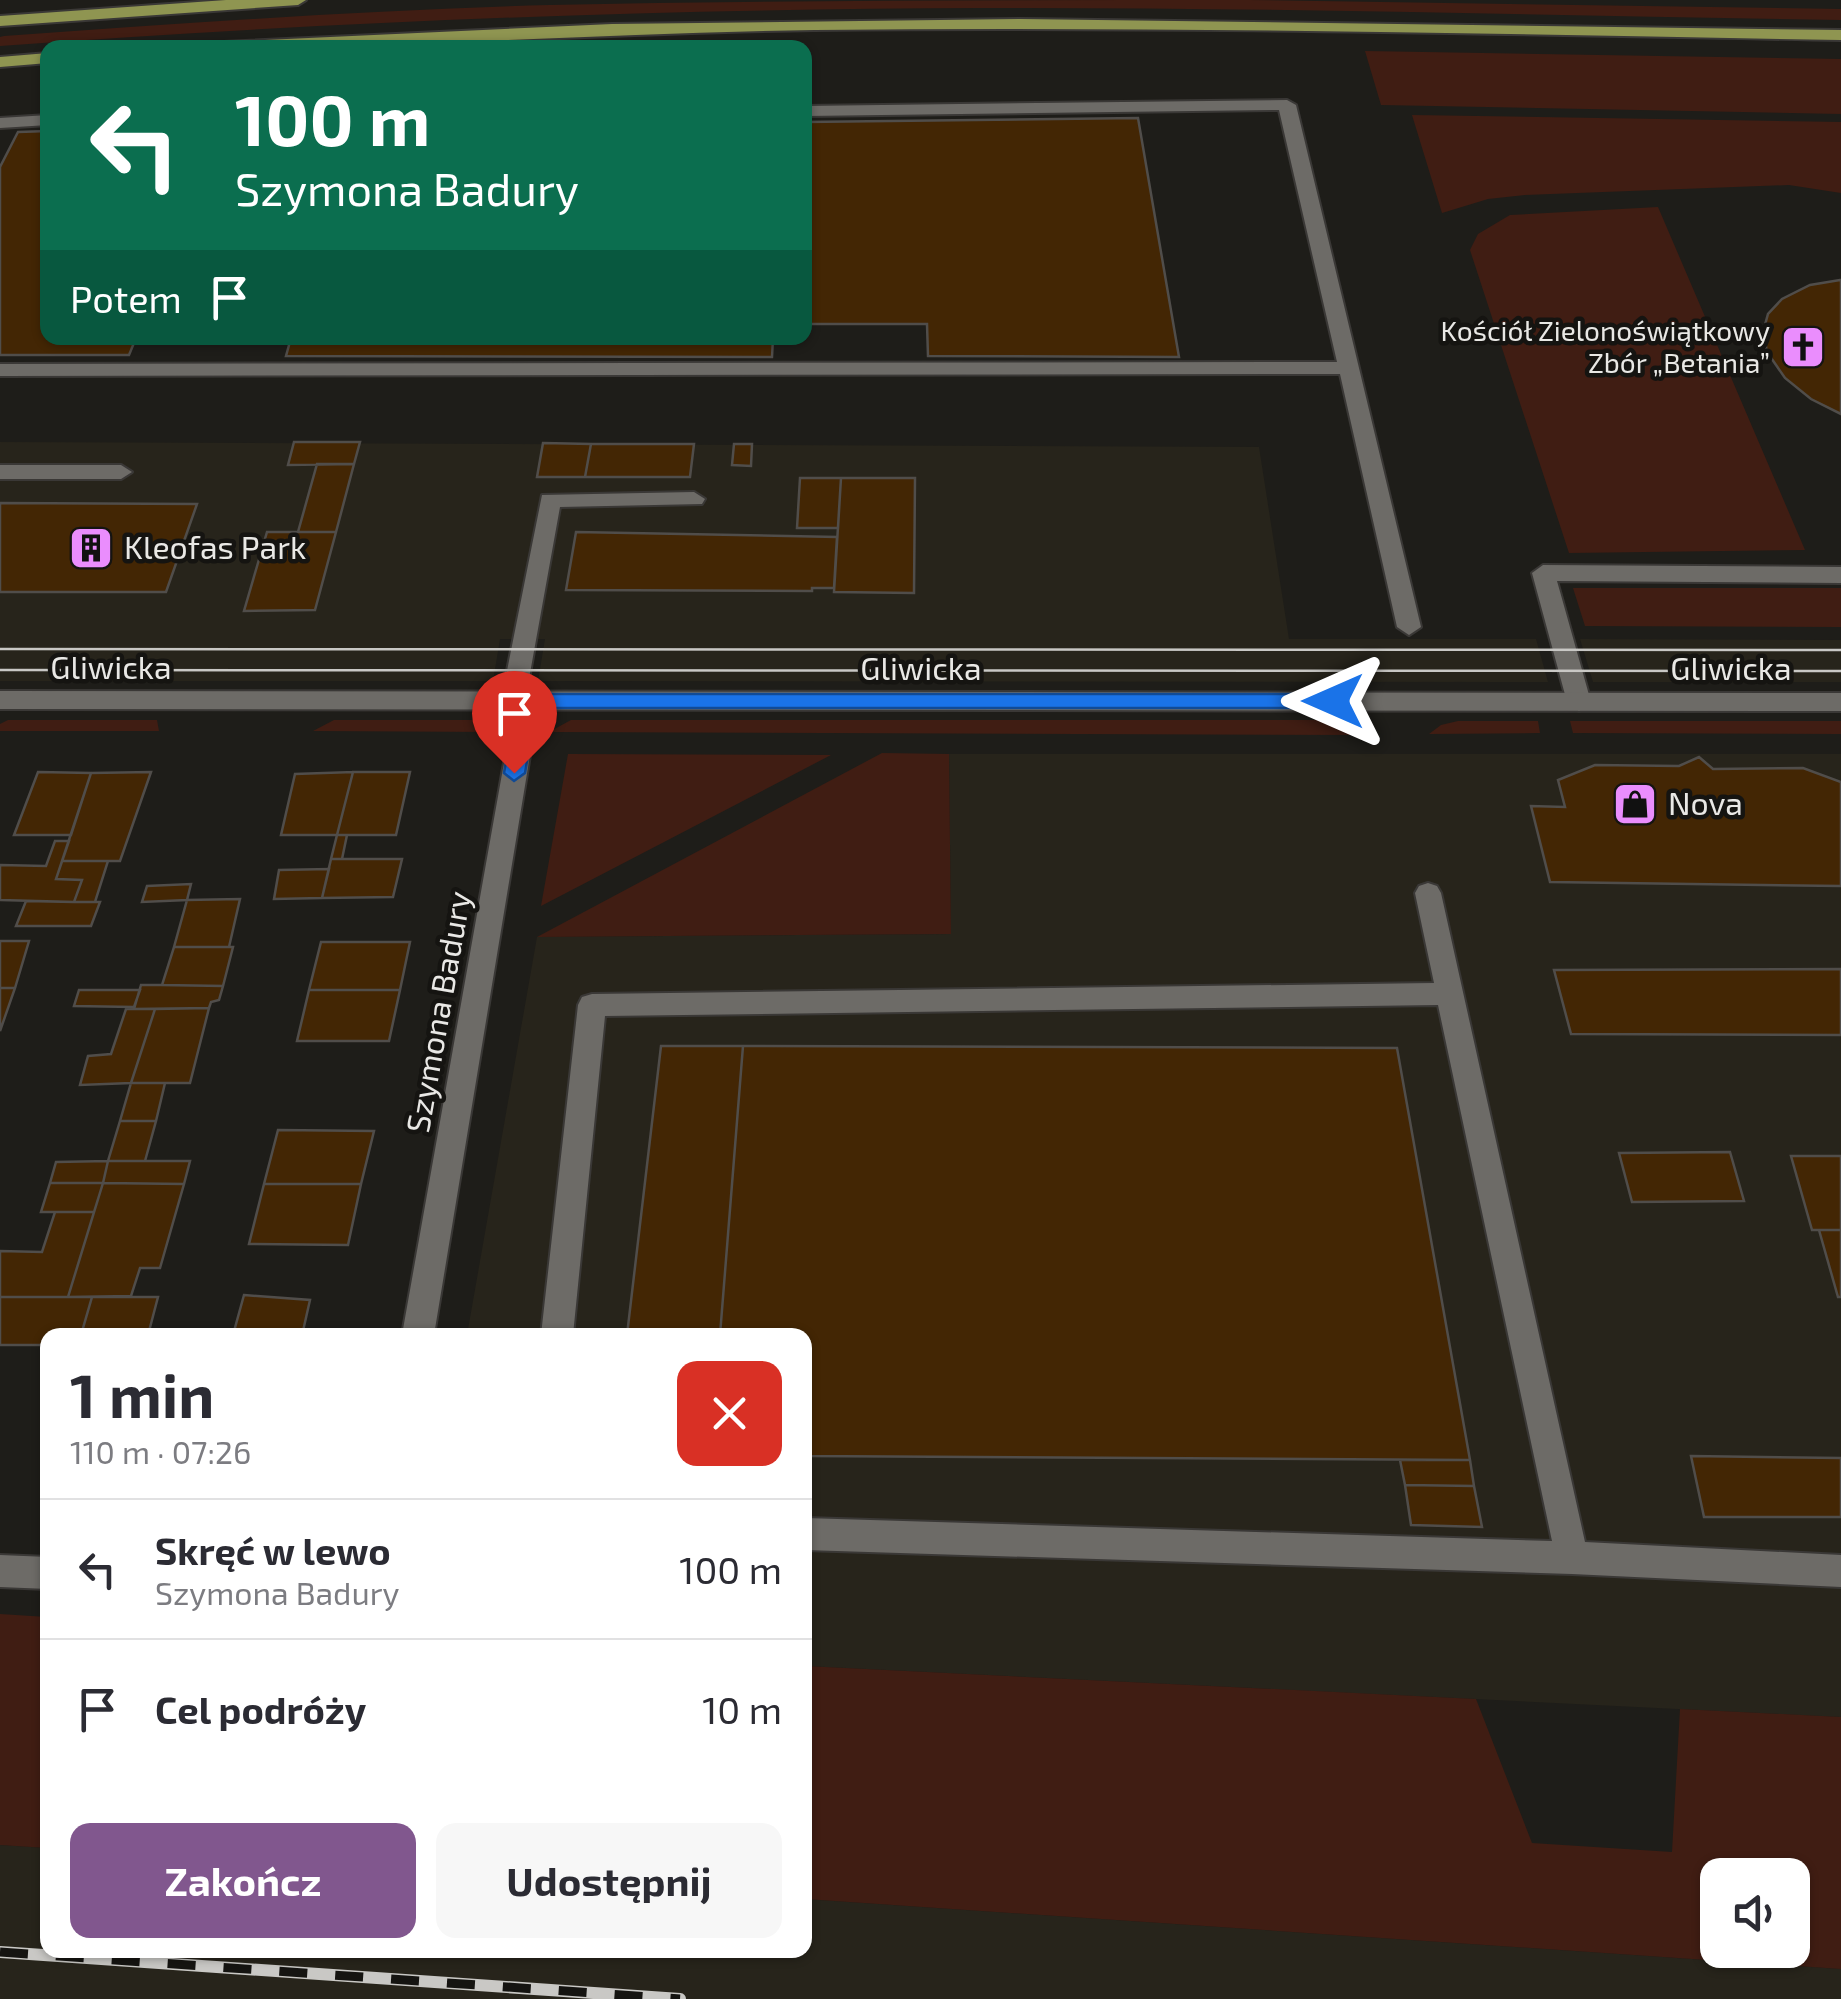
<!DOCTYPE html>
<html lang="pl">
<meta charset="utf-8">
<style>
:root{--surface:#fff;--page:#f7f7f7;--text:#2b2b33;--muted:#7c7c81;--line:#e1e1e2;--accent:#81578e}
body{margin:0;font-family:"Exo 2",sans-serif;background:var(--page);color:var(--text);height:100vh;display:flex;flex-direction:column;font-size:38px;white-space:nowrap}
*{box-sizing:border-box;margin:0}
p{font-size:32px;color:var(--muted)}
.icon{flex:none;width:55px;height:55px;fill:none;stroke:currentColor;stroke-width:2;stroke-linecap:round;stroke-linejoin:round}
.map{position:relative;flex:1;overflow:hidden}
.details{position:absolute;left:40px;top:1328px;width:772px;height:630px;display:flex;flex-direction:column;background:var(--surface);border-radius:20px;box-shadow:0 2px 8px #0004}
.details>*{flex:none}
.banner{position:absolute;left:40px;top:40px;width:772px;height:305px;border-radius:20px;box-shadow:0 2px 8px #0004;background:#0b6e4f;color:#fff;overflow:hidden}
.fabs{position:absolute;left:1700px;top:1858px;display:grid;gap:20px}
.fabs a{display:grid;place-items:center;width:110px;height:110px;border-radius:20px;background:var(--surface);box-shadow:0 2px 8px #0004;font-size:50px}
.pin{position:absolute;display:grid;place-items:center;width:85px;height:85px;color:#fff;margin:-102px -42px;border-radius:50% 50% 50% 0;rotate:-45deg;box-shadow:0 0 10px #0007}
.pin .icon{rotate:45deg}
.me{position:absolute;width:110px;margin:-55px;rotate:270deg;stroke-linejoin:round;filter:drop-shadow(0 0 8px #0008)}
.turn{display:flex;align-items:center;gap:35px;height:210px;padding:0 30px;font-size:45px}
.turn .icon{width:130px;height:130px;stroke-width:2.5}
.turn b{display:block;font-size:70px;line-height:85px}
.then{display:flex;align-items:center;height:95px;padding:0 30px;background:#0003;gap:20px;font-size:38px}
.round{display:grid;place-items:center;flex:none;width:105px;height:105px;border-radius:20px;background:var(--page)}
.headline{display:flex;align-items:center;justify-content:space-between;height:170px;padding:0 30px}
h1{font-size:60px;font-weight:700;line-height:75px}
.button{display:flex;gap:20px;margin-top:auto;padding:20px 30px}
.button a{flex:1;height:115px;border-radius:20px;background:var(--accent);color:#fff;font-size:40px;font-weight:700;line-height:115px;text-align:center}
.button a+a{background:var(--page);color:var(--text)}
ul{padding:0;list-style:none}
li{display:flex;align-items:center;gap:30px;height:140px;padding:0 30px;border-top:2px solid var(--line)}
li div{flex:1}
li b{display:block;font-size:38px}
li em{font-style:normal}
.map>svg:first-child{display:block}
</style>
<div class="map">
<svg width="1841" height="1999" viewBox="0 0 1841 1999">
<rect width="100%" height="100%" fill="#1e1d19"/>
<!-- built -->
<path fill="#27241b" d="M 0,442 L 1259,447 L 1289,639 L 1536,639 L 1548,682 L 538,681 L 545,639 L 500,639 L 493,681 L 0,681 Z
M 1580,639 L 1841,640 L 1841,682 L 1593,682 Z
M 949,754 L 1841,754 L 1841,1717 L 805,1666 L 805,1335 L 467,1335 L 537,937 L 951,934 Z
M 0,1845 L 47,1848 L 48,1950 L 805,1950 L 805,1899 L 1841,1969 L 1841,1999 L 0,1999 Z"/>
<!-- green -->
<path fill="#401d13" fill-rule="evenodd" d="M 1248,0 L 1841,9 L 1841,20 C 1554,16 1267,7 980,8 C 653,9 327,22 0,46 L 0,37 L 4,36 C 186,23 367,10 550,5 C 782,0 1015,0 1248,0 Z
M 1365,51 L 1841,59 L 1841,114 L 1381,105 Z
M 1412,115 L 1841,122 L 1841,193 L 1789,185 L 1525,195 L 1488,199 L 1442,213 Z
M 1658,207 L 1805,550 L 1569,553 L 1470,250 L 1478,234 L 1510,215 Z
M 1573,588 L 1841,588 L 1841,627 L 1585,626 Z
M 8,720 L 157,720 L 159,731 L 0,731 L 0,724 Z
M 334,720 L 479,720 L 495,732 L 313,731 Z
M 571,720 L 1336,720 L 1361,735 L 549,732 Z
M 1458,721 L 1538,721 L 1540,733 L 1429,734 L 1441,725 Z
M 1570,721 L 1841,721 L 1841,734 L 1573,733 Z
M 882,753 L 949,754 L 951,934 L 537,937 Z
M 568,754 L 831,755 L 541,906 Z
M 0,1614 L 47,1617 L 47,1848 L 0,1845 Z
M 805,1666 L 1476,1699 L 1532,1843 L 1672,1852 L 1680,1709 L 1841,1717 L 1841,1969 L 805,1899 ZM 1718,1875 L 1792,1875 L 1792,1950 L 1718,1950 Z"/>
<!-- building -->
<path fill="#432604" stroke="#504d4a" stroke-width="2.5" d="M 1138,118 L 1179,357 L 928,356 L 927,324 L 805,324 L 805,122 Z
M 48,131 L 48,338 L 136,338 L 129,355 L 0,355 L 0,167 L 18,132 Z
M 1840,280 L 1841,280 L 1841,414 L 1811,399 L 1785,378 L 1767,352 L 1763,332 L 1768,314 L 1782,299 L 1810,285 Z
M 291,338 L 773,338 L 772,357 L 286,356 Z
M 294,442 L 360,442 L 354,464 L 288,465 Z
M 543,443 L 591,444 L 585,477 L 537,477 Z
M 591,444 L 694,444 L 690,477 L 585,477 Z
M 734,444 L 752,444 L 751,466 L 732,465 Z
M 317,464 L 354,464 L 336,532 L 298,532 Z
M 800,478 L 841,478 L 838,528 L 797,528 Z
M 841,478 L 915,478 L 914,593 L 834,592 Z
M 0,503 L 197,504 L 166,592 L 0,592 Z
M 267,532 L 336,532 L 315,610 L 244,611 Z
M 576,532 L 837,537 L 834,588 L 812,588 L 812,591 L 566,590 Z
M 1699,757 L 1713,769 L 1803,768 L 1841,782 L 1841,886 L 1550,882 L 1531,806 L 1565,807 L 1558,780 L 1595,765 L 1679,766 Z
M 38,772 L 91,773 L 71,835 L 14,835 Z
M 151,772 L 120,861 L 62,861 L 91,773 Z
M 353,772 L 410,772 L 396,835 L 337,835 Z
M 353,772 L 337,835 L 281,835 L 295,774 Z
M 337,835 L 347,835 L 342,859 L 331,859 Z
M 55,841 L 69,841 L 56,879 L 82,880 L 74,902 L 0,900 L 0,865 L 46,866 Z
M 331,859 L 402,859 L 393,897 L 322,898 Z
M 62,861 L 108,861 L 95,902 L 74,902 L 82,880 L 56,879 Z
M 329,869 L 322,898 L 274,899 L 279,870 Z
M 191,884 L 187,900 L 142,902 L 147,886 Z
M 240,899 L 229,947 L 174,947 L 187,900 Z
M 26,901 L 74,902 L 100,902 L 91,926 L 16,926 Z
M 0,941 L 29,941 L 15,988 L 0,988 Z
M 321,942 L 410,942 L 400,990 L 309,990 Z
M 174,947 L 233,947 L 223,986 L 162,985 Z
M 1841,969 L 1841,1035 L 1571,1034 L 1554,970 Z
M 141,985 L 162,985 L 223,986 L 219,1000 L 211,1002 L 209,1008 L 134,1009 Z
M 0,988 L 15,988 L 0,1031 Z
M 79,990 L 140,990 L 134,1007 L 74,1006 Z
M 309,990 L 400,990 L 389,1041 L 297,1041 Z
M 209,1008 L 190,1083 L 131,1083 L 155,1009 Z
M 126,1009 L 155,1009 L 131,1083 L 80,1085 L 88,1056 L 111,1054 Z
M 661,1046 L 743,1046 L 720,1335 L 627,1335 Z
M 743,1046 L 1397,1048 L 1470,1460 L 805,1456 L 805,1335 L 720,1335 Z
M 131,1083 L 165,1083 L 156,1121 L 120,1121 Z
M 120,1121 L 156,1121 L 145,1161 L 108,1161 Z
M 278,1130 L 374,1131 L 361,1184 L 264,1184 Z
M 1730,1152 L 1744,1201 L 1632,1202 L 1619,1153 Z
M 1791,1156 L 1841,1156 L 1841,1230 L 1812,1230 Z
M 108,1161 L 103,1183 L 50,1183 L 56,1162 Z
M 108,1161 L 190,1161 L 184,1184 L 103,1183 Z
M 50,1183 L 103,1183 L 94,1212 L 41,1212 Z
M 103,1183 L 184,1184 L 160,1268 L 140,1268 L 131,1296 L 68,1297 Z
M 264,1184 L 361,1184 L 348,1245 L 249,1244 Z
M 55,1212 L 94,1212 L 68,1297 L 0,1297 L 0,1251 L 42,1252 Z
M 1819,1230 L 1841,1230 L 1841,1297 L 1838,1297 Z
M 244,1295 L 310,1300 L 303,1331 L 296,1331 L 295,1335 L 233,1335 Z
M 0,1297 L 92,1297 L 81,1335 L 48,1335 L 48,1345 L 0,1345 Z
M 92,1297 L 158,1297 L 148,1335 L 81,1335 Z
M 1691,1456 L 1841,1458 L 1841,1517 L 1704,1517 Z
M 1400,1460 L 1470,1460 L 1474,1486 L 1405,1485 Z
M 1405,1485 L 1474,1486 L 1482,1527 L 1411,1525 Z"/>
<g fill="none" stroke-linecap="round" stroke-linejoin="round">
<!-- service casing -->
<g stroke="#3a3836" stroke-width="4">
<path id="service" d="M 1287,100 L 1296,105 L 1421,627 L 1409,635 L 1397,627 L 1340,374 L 0,376 L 0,364 L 1337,362 L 1279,110 L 805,116 L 805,106 Z
M 48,115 L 48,125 L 0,128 L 0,118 Z
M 0,465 L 121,465 L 132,472 L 121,479 L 0,479 Z
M 694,492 L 705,499 L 702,504 L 560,507 L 525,701 L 513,710 L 504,707 L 501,701 L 542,495 Z
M 1543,565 L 1841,567 L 1841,583 L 1557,581 L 1591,702 L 1579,711 L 1567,702 L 1532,573 Z
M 1428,883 L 1437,886 L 1441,893 L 1585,1542 L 1841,1555 L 1841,1587 L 1572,1574 L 805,1550 L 805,1518 L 1552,1541 L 1438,1005 L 605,1016 L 573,1335 L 541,1335 L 578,1005 L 582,997 L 592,994 L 1434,983 L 1415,893 L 1419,886 Z"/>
</g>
<!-- minor casing -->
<g stroke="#3a3836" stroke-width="4">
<path id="minor" d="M 527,692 L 539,701 L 434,1335 L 402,1335 L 515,701 Z
M 0,1555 L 48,1557 L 48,1589 L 0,1587 Z"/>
</g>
<!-- tertiary casing -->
<g stroke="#3a3836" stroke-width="4">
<path id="tertiary" d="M 0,691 L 1841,693 L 1841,711 L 0,709 Z"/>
</g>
<!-- primary casing -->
<g stroke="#3a3836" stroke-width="4">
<path id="primary" d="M 226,0 L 306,0 L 298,5 L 0,26 L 0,16 Z
M 1021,19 L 1841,30 L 1841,40 C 1499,34 1157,26 814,30 C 607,33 401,48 194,48 L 202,43 L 612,24 Z
M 48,53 L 48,63 L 0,67 L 0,57 Z"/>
</g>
<!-- service -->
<use href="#service" fill="#6d6b67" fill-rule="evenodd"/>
<!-- minor -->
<use href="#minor" fill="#6d6b67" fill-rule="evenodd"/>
<!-- tertiary -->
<use href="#tertiary" fill="#6d6b67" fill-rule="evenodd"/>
<!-- primary -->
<use href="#primary" fill="#8f9551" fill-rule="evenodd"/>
<!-- tram -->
<path stroke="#c9c8c5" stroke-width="2.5" d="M 0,649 L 1841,650
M 0,670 L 1841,671"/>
<!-- rail casing -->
<g stroke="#c9c8c5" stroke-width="12">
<path id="rail" d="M 0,1952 L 680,1999"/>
</g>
<!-- rail -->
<use href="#rail" stroke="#151411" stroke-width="9" stroke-dasharray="28" stroke-linecap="butt"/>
</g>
<!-- route -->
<path fill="#1a73e8" stroke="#114b97" stroke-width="2.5" d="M 528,694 L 1333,694 L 1343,701 L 1333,708 L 536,708 L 525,773 L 514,781 L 504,773 L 517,701 Z"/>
<!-- icons -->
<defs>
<g id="church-square" transform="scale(2.25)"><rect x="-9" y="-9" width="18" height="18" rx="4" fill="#ea8dfd" stroke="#151411"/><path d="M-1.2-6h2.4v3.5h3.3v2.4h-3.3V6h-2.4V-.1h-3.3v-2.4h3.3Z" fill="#111"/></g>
<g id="building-square" transform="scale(2.25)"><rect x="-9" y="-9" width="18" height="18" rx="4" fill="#ea8dfd" stroke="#151411"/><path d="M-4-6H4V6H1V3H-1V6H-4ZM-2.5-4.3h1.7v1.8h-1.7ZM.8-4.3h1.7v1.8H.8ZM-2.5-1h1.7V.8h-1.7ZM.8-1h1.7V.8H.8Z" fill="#111"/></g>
<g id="shop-square" transform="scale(2.25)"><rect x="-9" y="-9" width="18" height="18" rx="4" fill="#ea8dfd" stroke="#151411"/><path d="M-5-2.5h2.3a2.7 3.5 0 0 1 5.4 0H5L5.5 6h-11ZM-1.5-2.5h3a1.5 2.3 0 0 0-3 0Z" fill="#111"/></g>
</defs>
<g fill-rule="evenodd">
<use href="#church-square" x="1803" y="347"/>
<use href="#building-square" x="91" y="548"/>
<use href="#shop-square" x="1635" y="804"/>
</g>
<g text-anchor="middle" stroke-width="9" stroke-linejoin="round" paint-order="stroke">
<!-- far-poi labels -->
<g font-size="28" fill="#e9e8e5" stroke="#151411" text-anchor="end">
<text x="1770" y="341">Kościół Zielonoświątkowy<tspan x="1770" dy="32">Zbór „Betania”</tspan></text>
</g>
<!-- poi labels -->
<g font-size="32" fill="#e9e8e5" stroke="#151411" text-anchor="start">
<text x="124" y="559">Kleofas Park</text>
<text x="1668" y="815">Nova</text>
</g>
<!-- street labels -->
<g font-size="32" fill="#e9e8e5" stroke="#151411">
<text x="111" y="679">Gliwicka</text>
<text x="921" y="680">Gliwicka</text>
<text x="1731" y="680">Gliwicka</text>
<text transform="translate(439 1012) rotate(-80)" y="11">Szymona Badury</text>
</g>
</g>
</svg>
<div class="fabs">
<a><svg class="icon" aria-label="sound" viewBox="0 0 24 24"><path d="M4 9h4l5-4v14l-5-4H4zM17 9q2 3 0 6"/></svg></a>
</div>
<div class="pin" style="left:514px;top:773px;background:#d93025"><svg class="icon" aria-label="arrive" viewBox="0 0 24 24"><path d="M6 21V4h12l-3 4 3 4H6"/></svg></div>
<svg class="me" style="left:1333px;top:701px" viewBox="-20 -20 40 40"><path d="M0-17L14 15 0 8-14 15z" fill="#1a73e8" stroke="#fff" stroke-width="4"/></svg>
<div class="banner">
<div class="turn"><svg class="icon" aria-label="left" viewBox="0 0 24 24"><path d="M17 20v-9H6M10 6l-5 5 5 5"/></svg><div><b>100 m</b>Szymona Badury</div></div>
<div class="then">Potem<svg class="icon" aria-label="arrive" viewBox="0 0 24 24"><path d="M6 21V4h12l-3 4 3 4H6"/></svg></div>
</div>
<section class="details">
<div class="headline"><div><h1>1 min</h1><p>110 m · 07:26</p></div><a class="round" style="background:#d93025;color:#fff"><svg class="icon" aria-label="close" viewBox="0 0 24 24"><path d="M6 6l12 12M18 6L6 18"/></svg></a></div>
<ul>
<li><svg class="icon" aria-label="left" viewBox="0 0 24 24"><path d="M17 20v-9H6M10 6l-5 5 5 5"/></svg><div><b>Skręć w lewo</b><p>Szymona Badury</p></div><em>100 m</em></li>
<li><svg class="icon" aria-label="arrive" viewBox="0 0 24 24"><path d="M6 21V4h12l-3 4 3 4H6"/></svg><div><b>Cel podróży</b></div><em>10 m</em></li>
</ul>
<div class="button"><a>Zakończ</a><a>Udostępnij</a></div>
</section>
</div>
